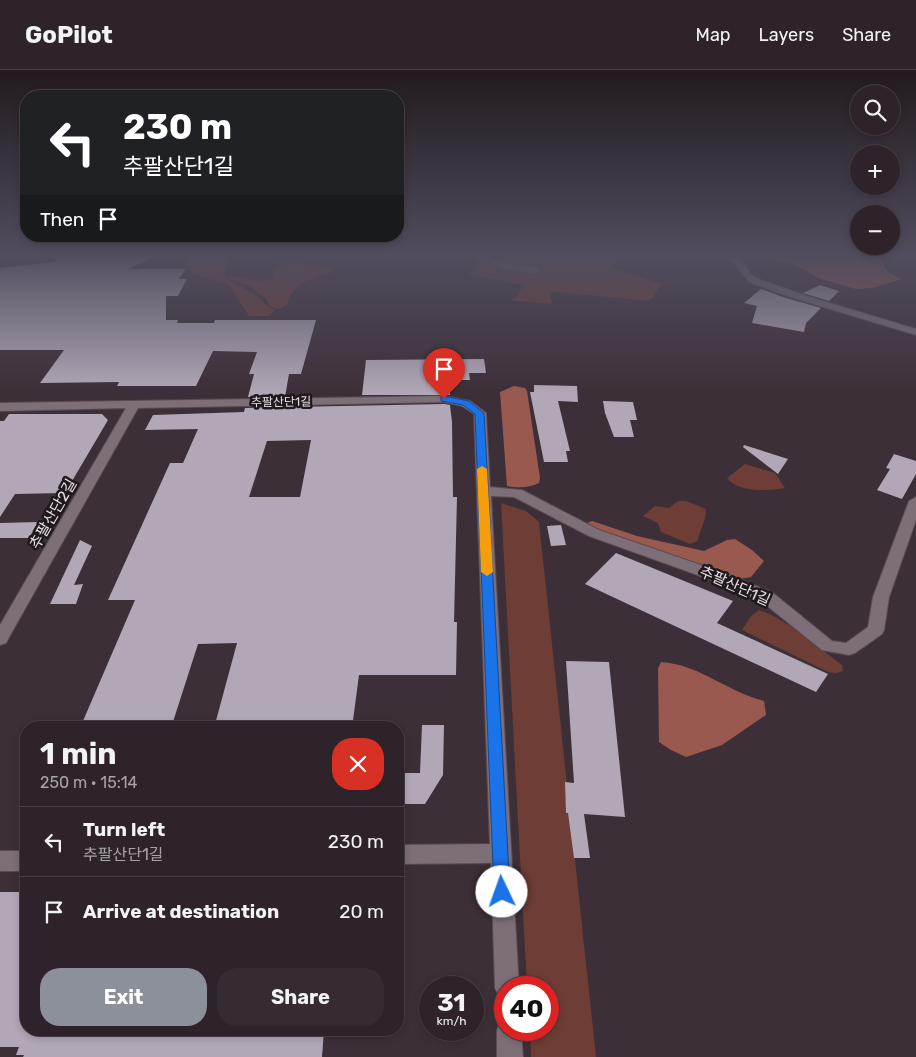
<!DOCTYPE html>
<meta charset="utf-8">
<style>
:root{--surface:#2e232a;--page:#362b32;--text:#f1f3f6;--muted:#a7a4a8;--line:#494047;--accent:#8c9099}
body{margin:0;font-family:Rubik,"Noto Sans KR",sans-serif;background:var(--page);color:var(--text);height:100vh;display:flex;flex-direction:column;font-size:19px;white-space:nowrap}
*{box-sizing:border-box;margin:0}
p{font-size:16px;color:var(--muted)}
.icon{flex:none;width:28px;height:28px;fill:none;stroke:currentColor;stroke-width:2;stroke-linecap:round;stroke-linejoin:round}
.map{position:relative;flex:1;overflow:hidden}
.panel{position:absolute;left:20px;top:651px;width:384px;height:315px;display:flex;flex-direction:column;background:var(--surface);border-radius:20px;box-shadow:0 2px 8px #0003,0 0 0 1px var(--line)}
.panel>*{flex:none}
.top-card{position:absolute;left:20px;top:20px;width:384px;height:152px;border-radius:20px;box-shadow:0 2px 8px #0003,0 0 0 1px var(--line);background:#202124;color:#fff;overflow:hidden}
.tools{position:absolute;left:850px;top:15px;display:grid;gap:10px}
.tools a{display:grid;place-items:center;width:50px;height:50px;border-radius:50%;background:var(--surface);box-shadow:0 2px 8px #0003,0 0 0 1px var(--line);font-size:25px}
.speed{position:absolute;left:419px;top:906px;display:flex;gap:10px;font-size:25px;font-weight:700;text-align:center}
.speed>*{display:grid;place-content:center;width:65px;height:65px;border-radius:50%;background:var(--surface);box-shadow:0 2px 8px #0003,0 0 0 1px var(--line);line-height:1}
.speed small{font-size:12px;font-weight:400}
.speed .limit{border:8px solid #d22;background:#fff;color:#111}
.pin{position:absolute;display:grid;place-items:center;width:42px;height:42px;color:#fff;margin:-51px -21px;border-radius:50% 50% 50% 0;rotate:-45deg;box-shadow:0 0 5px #0007}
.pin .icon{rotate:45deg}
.me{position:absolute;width:55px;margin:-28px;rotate:357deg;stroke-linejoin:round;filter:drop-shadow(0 0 4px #0008)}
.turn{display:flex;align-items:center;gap:18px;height:105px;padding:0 20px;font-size:22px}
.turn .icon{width:65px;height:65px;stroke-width:2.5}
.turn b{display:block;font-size:35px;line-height:42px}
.then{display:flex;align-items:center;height:48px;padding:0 20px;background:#0003;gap:10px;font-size:19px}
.round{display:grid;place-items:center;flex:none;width:52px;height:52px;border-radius:20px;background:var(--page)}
.head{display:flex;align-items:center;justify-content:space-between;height:85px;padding:0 20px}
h1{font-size:30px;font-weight:700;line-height:38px}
.action{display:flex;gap:10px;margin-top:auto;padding:10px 20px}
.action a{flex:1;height:58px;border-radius:20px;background:var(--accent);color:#fff;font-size:20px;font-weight:700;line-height:58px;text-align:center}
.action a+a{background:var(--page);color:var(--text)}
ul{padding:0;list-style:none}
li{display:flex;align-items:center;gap:15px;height:70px;padding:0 20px;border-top:1px solid var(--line)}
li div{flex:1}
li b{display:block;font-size:19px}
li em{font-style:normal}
header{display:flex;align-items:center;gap:30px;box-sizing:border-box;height:70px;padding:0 25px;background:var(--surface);border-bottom:1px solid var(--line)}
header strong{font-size:24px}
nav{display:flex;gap:28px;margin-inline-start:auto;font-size:18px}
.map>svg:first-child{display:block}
</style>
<header>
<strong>GoPilot</strong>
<nav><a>Map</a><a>Layers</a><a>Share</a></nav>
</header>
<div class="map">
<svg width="916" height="987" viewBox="0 0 916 987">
<rect width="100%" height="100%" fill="#3d2f38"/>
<!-- green -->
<path fill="#6e3d35" d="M 189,186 L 227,189 L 228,193 L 222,204 C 228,212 247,219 256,225 C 265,231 263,236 275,240 L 269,246 L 249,246 L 229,215 L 194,204 L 185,195 Z
M 237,186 L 332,197 L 334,202 C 317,205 290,214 288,234 L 278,239 L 269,236 L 267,230 L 248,215 L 228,208 L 229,206 L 263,211 L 273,208 L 275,198 L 279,198 L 283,193 L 235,187 Z
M 452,186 L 479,186 L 484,189 L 489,187 L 487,186 L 614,186 L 618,188 L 611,195 L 618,200 L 661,214 L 654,226 L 648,231 L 559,222 L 549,223 L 552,234 L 510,230 L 515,228 L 524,215 L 468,205 L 476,197 L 479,189 Z
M 745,394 L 775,403 L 785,418 C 769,421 738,423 727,408 Z
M 678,431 L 686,431 L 706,439 C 707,449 699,461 698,471 L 690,474 L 661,462 L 658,453 L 643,446 L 655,436 L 669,438 Z
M 501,433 L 526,441 L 539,452 L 596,987 L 531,987 L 530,960 L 548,960 L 548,918 L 527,917 Z
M 759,540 C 790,551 816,576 842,595 L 843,601 L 836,603 L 828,602 L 742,560 L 751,546 Z"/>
<!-- forest -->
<path fill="#99594e" d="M 759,186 L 873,186 L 879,187 L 888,202 L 902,209 L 872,218 L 856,219 L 821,209 L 795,195 Z
M 514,316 L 525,318 L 527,321 L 540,408 L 539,413 C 528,418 519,418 507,416 L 500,322 Z
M 592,451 L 637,466 L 704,481 L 727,470 L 735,469 L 752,480 L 764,491 L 751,507 L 739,509 L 593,458 L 587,453 Z
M 661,592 C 698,594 728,622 764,631 L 766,645 L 722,675 L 686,687 L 671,680 L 659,672 L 658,599 Z"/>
<!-- building -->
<path fill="#b1a7b7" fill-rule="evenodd" d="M 58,186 L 156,186 L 128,199 L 186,199 L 179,209 L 187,209 L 178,226 L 166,226 L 166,250 L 178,250 L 177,253 L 214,253 L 215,250 L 316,250 L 301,304 L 289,304 L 285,327 L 248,327 L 254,304 L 249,304 L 257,282 L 213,281 L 196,316 L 117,316 L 119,312 L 40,313 L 64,280 L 0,280 L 0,198 L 55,192 Z
M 820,215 L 839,221 L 829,231 L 803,223 Z
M 761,219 L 786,228 L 821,238 L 806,253 L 804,262 L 752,253 L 757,236 L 744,233 Z
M 484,289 L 486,303 L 469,303 L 470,310 L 449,310 L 450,325 L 362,325 L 366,290 Z
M 534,315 L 577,316 L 578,332 L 558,331 L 570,381 L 566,381 L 568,392 L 544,392 L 530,322 L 534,322 Z
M 603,331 L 633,332 L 637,350 L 630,350 L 634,367 L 614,367 L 605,343 Z
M 444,334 L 450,335 L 452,352 L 453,427 L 457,427 L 454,552 L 457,552 L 456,605 L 359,605 L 352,658 L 214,658 L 237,573 L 198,574 L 171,658 L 80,658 L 135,530 L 108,530 L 170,393 L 183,393 L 198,359 L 145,360 L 153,345 L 244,342 L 245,338 ZM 311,370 L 300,427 L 249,427 L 267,371 Z
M 9,344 L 102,344 L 108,350 L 65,423 L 15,424 L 0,447 L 0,351 L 4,351 Z
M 744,375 L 788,389 L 778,404 L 743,377 Z
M 894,384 L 916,391 L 916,404 L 902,429 L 877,420 L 890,399 L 886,398 Z
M 38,452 L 29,468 L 0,468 L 0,453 Z
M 561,455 L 566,475 L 551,476 L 547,456 Z
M 80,470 L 92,476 L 74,515 L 83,514 L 76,534 L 50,534 Z
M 616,483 L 733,531 L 717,553 L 828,604 L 816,622 L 585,514 Z
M 566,591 L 609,592 L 625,747 L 584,744 L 590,788 L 574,788 L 568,743 L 566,743 L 565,712 L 574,713 Z
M 422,655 L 444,655 L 443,705 L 425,734 L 398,734 L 398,703 L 420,703 Z
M 0,822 L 26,822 L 26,960 L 324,960 L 322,987 L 23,987 L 24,985 L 16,985 L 19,977 L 0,977 Z"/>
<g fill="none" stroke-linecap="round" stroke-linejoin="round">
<!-- minor casing -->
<g stroke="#574c53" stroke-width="2">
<path id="minor" d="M 479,186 C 489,185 495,190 505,193 C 516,197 532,193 540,200 L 536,203 L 501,198 Z
M 722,186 C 746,183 743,204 761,210 C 812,229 864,243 916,259 L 916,265 L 787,226 L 749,212 L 734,193 Z
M 444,326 L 470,331 L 486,343 L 490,417 L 522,420 L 599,460 L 727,504 L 773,523 L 832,571 L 846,573 L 868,557 L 873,527 L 909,431 L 916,427 L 916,450 L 889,527 L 884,560 L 882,564 L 855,583 L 849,585 L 822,580 L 761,531 L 717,512 L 589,466 L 514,427 L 491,426 L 519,918 L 505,918 L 505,929 L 499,926 L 495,918 L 491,793 L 398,794 L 398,775 L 490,774 L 474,344 L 462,336 L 444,332 L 138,338 L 8,569 L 6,573 L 0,575 L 0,555 L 126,338 L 0,341 L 0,333 Z
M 0,781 L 26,781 L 26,801 L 0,801 Z
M 505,949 L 505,960 L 521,960 L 523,987 L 497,987 L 497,960 L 500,951 Z"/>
</g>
<!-- minor -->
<use href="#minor" fill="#7e6e78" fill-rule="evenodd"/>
</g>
<!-- sky -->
<linearGradient id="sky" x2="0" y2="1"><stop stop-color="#221a1f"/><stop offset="0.57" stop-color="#514d5e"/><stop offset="1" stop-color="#514d5e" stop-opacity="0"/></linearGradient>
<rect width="916" height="324" fill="url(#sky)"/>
<!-- route -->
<path fill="#1a73e8" stroke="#114b97" d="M 444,326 L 469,331 L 484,343 L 510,822 L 508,827 L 502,829 L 496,827 L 494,822 L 475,344 L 463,335 L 441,331 L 441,327 Z"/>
<!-- slow -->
<path fill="#f59e0b" d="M 482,396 L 487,399 L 493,502 L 487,506 L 481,502 L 477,399 Z"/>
<g text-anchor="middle" stroke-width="5" stroke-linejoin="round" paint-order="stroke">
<!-- far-street labels -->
<g font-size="12" fill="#ebe1e7" stroke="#1f191d">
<text transform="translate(281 332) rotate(-1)" y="4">추팔산단1길</text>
</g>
<!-- street labels -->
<g font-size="15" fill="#ebe1e7" stroke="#1f191d">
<text transform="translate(53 444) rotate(-60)" y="5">추팔산단2길</text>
<text transform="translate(735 516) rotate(24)" y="5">추팔산단1길</text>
</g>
</g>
</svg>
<div class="tools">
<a><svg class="icon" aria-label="search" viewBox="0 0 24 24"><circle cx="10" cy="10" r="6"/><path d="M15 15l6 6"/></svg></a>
<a>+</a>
<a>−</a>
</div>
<div class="speed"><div>31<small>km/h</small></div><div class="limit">40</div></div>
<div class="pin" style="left:444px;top:329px;background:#d93025"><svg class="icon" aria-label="arrive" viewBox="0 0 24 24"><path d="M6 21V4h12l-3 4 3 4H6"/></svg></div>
<svg class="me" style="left:502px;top:822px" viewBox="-20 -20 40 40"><circle r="19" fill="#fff"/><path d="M0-13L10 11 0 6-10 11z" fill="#1a73e8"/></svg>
<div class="top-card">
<div class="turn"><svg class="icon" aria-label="left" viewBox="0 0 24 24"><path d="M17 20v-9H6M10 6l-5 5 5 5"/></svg><div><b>230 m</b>추팔산단1길</div></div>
<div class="then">Then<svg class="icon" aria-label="arrive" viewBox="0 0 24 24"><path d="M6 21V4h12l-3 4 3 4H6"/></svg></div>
</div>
<section class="panel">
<div class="head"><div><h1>1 min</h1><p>250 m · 15:14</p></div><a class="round" style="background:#d93025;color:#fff"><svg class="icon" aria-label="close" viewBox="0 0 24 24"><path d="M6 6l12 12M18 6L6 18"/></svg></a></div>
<ul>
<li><svg class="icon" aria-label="left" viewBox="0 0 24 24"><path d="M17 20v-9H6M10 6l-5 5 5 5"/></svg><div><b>Turn left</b><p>추팔산단1길</p></div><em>230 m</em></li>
<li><svg class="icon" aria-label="arrive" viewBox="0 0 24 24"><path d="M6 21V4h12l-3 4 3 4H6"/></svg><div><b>Arrive at destination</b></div><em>20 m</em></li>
</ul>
<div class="action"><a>Exit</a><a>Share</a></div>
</section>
</div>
